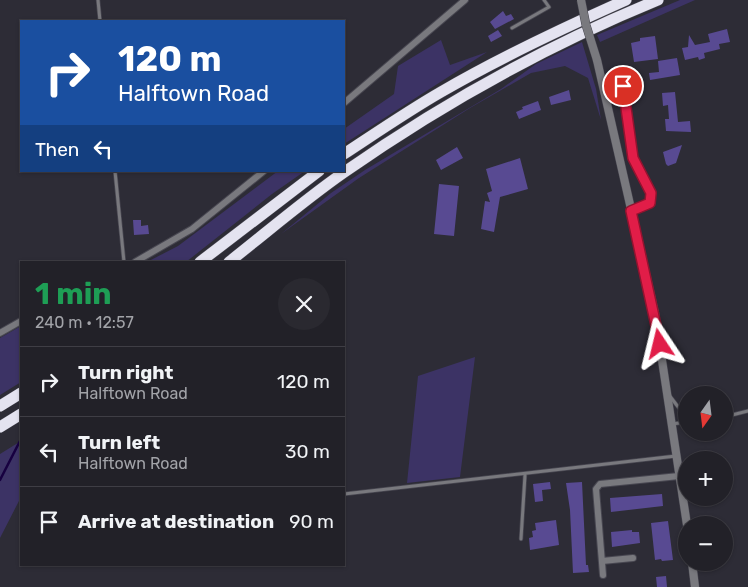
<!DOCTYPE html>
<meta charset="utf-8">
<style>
:root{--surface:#222128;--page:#2a2930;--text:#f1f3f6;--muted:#a2a3a8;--line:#3f3e45}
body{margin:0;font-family:Rubik,sans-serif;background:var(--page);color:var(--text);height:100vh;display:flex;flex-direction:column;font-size:19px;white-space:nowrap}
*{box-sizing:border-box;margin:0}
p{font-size:16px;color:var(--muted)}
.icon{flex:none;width:28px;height:28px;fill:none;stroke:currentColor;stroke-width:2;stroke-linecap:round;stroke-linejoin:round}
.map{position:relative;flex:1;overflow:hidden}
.side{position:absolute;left:20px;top:261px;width:325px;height:305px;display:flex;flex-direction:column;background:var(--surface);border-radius:0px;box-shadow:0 1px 4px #0004,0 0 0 1px var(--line)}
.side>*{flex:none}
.top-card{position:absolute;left:20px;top:20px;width:325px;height:152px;border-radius:0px;box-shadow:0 1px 4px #0004,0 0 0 1px var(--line);background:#1a4fa0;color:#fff;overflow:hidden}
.needle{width:32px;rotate:194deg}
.tools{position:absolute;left:678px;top:386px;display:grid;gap:10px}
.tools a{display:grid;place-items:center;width:55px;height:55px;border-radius:50%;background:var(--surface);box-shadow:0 1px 4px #0004,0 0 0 1px var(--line);font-size:25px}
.pin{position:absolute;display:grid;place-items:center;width:42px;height:42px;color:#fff;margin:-21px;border:2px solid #fff;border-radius:50%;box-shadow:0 1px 5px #0007}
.me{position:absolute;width:55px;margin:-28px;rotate:350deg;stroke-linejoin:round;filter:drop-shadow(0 0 4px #0008)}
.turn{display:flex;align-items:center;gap:18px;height:105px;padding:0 15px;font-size:22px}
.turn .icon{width:65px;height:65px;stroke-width:2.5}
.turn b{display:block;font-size:35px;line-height:42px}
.then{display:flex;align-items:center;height:48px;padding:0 15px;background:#0003;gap:10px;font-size:19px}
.round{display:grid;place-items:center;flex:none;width:52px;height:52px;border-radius:26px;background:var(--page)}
.overview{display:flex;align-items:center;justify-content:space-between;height:85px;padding:0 15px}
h1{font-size:30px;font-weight:700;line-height:38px;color:#1e9e55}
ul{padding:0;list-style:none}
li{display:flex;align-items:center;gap:15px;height:70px;padding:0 15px;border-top:1px solid var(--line)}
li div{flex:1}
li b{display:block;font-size:19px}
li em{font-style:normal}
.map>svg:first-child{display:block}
</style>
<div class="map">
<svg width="748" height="587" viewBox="0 0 748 587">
<rect width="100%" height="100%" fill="#2d2c36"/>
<!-- green -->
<path fill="#3c3365" d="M 680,0 L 695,0 L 600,42 L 597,35 Z
M 441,40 L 450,65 L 487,52 L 344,144 L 344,129 L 394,94 L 398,66 Z
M 582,42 L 596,89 L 601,120 L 588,78 L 565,66 L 531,73 L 470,108 L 359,178 L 281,234 L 331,193 L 365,170 L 501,89 L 536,64 Z
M 278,171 L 305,171 L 272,194 L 186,262 L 147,262 L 178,246 Z
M 21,326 L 21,382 L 0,395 L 0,338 Z
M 475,357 L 460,477 L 407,483 L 418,376 Z
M 21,441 L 21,497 L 0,538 L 0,454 Z"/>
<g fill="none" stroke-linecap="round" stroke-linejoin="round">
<!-- stream -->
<path stroke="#170040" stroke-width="2.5" d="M 0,480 L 21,439"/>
</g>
<!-- building -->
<path fill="#584a92" d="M 503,11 L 506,16 L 511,14 L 514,19 L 495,29 L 490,22 Z
M 727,29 L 730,42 L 719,44 L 720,49 L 704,53 L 705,58 L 699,60 L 698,57 L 685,60 L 682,48 L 688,47 L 689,35 L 695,45 L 710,42 L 708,34 Z
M 498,30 L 502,36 L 491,42 L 488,36 Z
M 655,36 L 658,59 L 634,62 L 631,43 L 640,41 L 640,38 Z
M 677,58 L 680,75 L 650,80 L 649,73 L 659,72 L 658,61 Z
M 569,90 L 571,100 L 551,105 L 549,97 Z
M 675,92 L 678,122 L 690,121 L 691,132 L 666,131 L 665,119 L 669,119 L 668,105 L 663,106 L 662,93 Z
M 538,101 L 541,110 L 519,119 L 516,112 L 523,109 L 522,107 Z
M 682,145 L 676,163 L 668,166 L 666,164 L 663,152 Z
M 457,147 L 463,158 L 441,170 L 436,160 Z
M 520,158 L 528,189 L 500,197 L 494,232 L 481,229 L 485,201 L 490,202 L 487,193 L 492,191 L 486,169 Z
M 439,184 L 459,186 L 454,236 L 434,234 Z
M 133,220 L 141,220 L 141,226 L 148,225 L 149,234 L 134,235 Z
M 550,482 L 551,489 L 542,490 L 543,501 L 535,502 L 533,484 Z
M 582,482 L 586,565 L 588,565 L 589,572 L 573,573 L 570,510 L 566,483 Z
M 662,494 L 663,506 L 611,512 L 610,498 Z
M 556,520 L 559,545 L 530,550 L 529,538 L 533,537 L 532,531 L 536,530 L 535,523 Z
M 668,521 L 673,560 L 662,561 L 661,559 L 655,560 L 651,523 Z
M 632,530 L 632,532 L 639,532 L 640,543 L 612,547 L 611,532 Z
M 666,576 L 667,587 L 657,587 L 656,577 Z"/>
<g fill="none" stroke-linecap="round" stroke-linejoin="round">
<!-- service casing -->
<g stroke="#484751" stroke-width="4.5">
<path id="service" d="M 98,0 L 100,21
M 512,28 L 549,7 L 544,0
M 115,171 L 124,262
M 669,395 L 682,412 L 686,422
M 724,417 L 748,411
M 672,424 L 686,422
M 344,494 L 676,456
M 521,539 L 525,475"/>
</g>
<!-- minor casing -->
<g stroke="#484751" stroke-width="8">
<path id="minor" d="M 623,86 L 633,158 L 651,193 L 652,198 L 645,206 L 631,211
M 344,103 L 465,0
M 135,262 L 192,229 L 264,171
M 0,333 L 21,321
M 602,561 L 633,558
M 603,575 L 596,489 L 600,484 L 679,476"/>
</g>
<!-- tertiary casing -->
<g stroke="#484751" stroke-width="9">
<path id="tertiary" d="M 597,60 L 655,314 L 687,525
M 692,562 L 695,587"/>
</g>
<!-- motorway casing -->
<g stroke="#484751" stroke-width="12">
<path id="motorway" d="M 344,154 C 376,133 408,111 441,92 C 501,57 563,28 626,0
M 200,262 L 319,171
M 229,262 C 266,233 303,201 343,173 C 440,105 548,45 658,0
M 0,406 L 21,393
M 0,427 L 21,414"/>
</g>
<!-- service -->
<use href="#service" stroke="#79797e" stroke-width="3"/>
<!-- minor -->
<use href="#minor" stroke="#79797e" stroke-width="6"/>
<!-- tertiary -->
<use href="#tertiary" stroke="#79797e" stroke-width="8"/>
<!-- motorway -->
<use href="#motorway" stroke="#e4e3f0" stroke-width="11"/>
<!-- tertiary-bridge casing -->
<g stroke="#484751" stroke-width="9" stroke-linecap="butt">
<path id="tertiary-bridge" d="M 581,0 L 586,25 L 597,60"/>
</g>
<!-- tertiary-bridge -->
<use href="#tertiary-bridge" stroke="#79797e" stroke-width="8"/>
</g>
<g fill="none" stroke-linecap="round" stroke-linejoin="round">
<!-- route casing -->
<g stroke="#92132f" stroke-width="12">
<path id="route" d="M 623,86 L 633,158 L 651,193 L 650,203 L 631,211 L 660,344"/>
</g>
<!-- route -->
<use href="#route" stroke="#e11d48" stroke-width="9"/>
</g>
</svg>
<div class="tools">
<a><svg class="needle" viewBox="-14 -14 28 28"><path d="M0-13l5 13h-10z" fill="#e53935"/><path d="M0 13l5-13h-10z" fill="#a2a3a8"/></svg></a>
<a>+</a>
<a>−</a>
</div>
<div class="pin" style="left:623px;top:86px;background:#d93025"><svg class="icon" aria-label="arrive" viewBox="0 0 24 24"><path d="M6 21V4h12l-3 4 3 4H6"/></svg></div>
<svg class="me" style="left:660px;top:344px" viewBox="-20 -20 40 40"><path d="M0-17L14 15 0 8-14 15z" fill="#e11d48" stroke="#fff" stroke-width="4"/></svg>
<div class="top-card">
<div class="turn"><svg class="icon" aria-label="right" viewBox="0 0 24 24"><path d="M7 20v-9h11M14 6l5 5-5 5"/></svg><div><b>120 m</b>Halftown Road</div></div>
<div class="then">Then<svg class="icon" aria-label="left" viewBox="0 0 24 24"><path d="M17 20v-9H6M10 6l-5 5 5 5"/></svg></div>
</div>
<section class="side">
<div class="overview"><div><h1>1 min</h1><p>240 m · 12:57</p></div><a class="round"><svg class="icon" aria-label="close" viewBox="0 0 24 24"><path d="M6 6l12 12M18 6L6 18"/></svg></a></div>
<ul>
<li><svg class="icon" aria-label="right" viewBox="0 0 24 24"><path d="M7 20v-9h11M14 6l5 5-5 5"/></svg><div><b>Turn right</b><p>Halftown Road</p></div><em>120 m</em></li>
<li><svg class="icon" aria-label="left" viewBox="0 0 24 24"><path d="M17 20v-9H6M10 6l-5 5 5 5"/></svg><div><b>Turn left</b><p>Halftown Road</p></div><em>30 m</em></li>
<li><svg class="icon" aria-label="arrive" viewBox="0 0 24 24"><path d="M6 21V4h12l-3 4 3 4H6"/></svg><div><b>Arrive at destination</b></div><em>90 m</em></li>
</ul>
</section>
</div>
